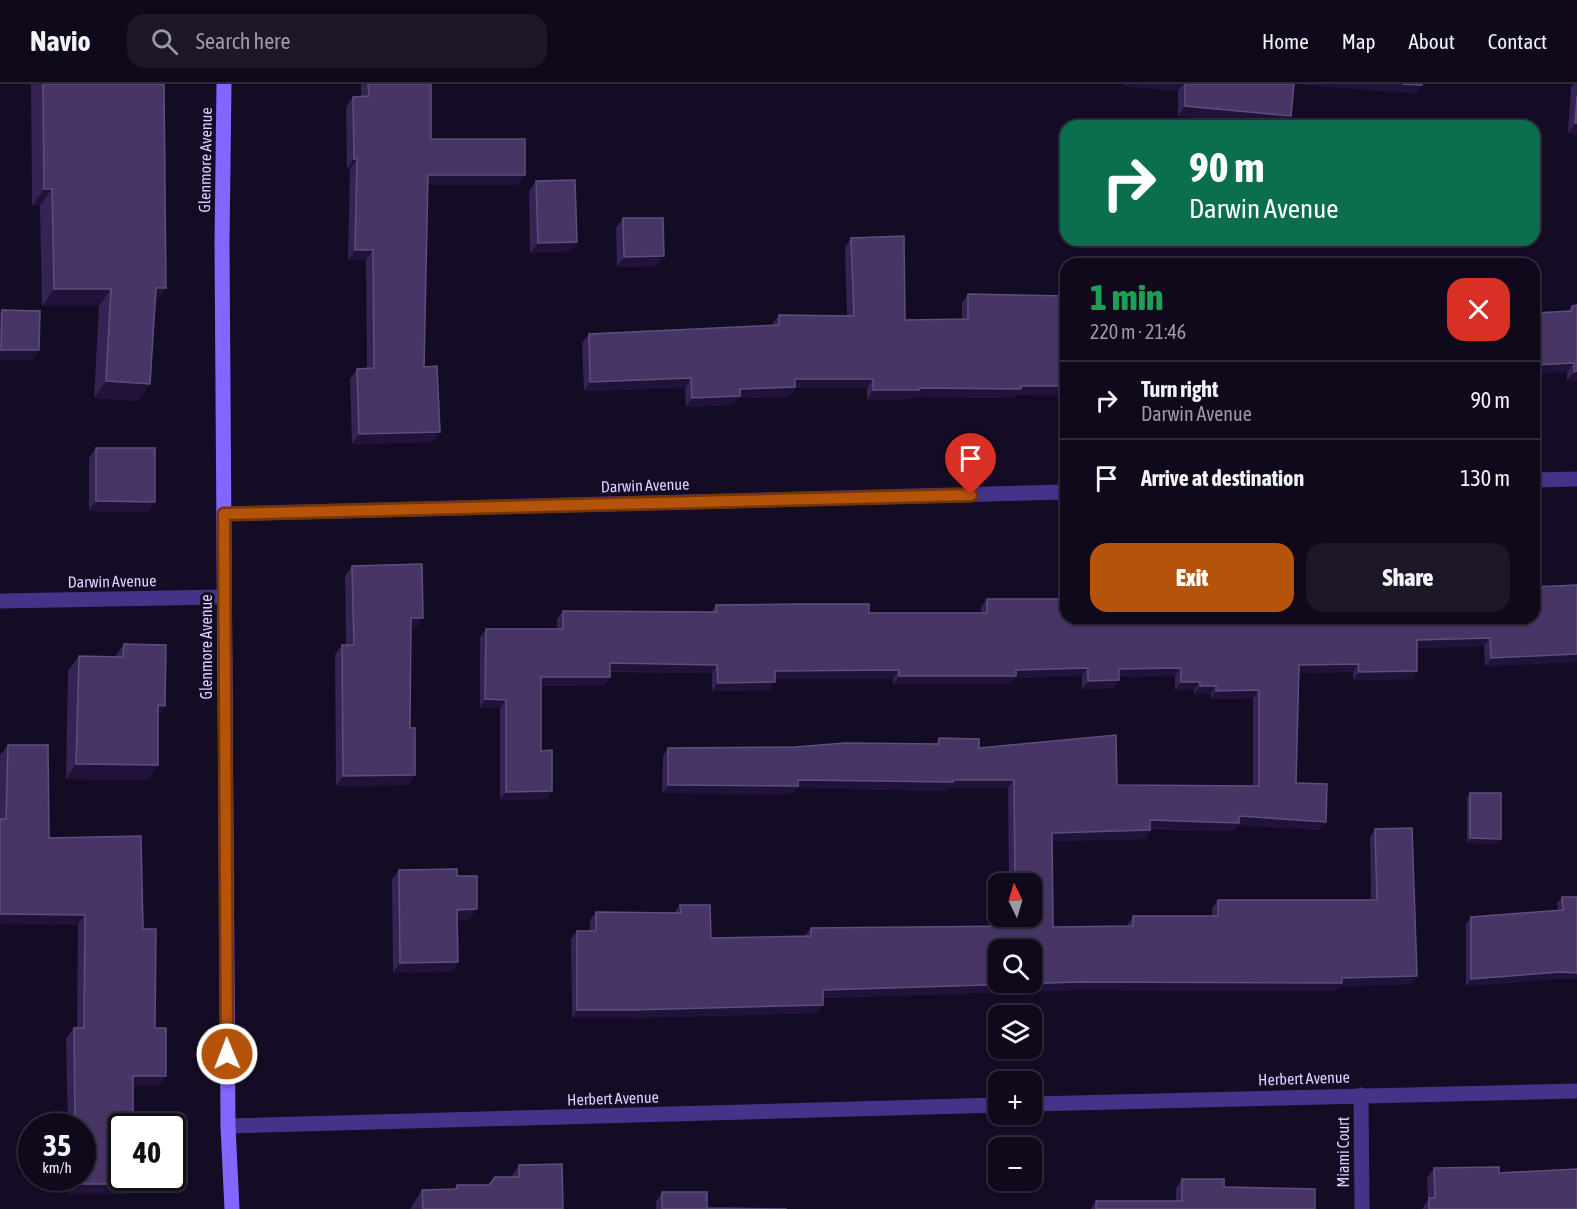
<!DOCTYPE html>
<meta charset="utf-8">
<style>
:root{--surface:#0f091b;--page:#1d1728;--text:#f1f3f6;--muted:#9b9aa3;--line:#2f2a3a;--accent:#b45309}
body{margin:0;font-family:"Asap Condensed",sans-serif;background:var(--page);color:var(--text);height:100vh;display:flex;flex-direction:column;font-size:22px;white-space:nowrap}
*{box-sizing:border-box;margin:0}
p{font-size:20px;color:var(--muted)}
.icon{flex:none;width:33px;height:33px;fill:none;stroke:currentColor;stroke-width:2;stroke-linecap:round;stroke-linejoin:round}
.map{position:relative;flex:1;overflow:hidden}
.sheet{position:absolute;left:1060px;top:174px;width:480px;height:366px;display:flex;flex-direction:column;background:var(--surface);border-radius:18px;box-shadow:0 2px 4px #0004,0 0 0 2px var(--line)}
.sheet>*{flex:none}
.top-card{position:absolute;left:1060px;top:36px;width:480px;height:126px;border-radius:18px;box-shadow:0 2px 4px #0004,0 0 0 2px var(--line);background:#0b6e4f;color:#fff;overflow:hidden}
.needle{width:39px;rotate:355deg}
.tools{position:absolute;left:988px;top:789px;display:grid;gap:12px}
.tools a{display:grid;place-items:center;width:54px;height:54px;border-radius:12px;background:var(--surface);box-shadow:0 2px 4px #0004,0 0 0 2px var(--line);font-size:30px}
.speed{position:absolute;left:18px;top:1029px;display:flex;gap:12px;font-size:30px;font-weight:700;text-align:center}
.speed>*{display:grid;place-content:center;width:78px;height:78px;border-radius:50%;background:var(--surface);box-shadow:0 2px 4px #0004,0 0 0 2px var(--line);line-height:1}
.speed small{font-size:15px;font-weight:400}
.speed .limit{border:3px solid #111;border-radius:9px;background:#fff;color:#111}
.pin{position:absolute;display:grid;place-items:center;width:51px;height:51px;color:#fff;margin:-62px -26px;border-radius:50% 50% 50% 0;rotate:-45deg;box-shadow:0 0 6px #0007}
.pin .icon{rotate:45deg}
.me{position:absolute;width:66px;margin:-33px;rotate:359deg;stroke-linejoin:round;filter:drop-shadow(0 0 4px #0008)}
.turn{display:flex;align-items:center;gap:21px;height:126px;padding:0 30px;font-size:27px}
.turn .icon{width:78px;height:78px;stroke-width:2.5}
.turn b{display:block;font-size:42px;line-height:51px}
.round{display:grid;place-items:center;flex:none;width:63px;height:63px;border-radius:18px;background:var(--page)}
.head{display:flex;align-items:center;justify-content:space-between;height:102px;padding:0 30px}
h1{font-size:36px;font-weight:800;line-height:45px;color:#1e9e55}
.button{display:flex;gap:12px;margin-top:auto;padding:12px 30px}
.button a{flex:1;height:69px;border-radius:18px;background:var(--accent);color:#fff;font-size:24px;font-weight:800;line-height:69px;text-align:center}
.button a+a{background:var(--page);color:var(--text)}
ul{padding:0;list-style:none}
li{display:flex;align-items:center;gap:18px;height:78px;padding:0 30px;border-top:2px solid var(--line)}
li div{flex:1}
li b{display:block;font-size:22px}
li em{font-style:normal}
header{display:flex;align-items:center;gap:36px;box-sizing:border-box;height:84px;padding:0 30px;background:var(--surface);border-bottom:2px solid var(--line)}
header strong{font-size:28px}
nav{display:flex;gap:33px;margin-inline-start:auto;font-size:21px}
.search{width:420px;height:54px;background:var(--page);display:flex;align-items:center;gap:15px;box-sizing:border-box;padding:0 21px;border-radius:18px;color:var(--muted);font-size:22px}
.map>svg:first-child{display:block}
</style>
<header>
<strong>Navio</strong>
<div class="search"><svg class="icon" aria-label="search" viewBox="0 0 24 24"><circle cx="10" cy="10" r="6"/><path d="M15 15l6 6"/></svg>Search here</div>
<nav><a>Home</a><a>Map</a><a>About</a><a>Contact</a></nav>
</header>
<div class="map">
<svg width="1577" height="1125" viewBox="0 0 1577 1125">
<rect width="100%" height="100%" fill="#140c24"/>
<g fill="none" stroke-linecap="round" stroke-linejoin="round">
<!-- street -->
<path stroke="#438" stroke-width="15" d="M 1534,396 L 1577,395
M 224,430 L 1066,408
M 0,517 L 224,513
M 1361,1011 L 1362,1125
M 1032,1020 L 1577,1007
M 228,1042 L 999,1021"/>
<!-- secondary -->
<path stroke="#8366ff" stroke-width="15" d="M 224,0 L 222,159 L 228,1042 L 232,1125"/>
</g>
<!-- wall -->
<path fill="#352354" d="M 31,0 L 164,0 L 155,219 L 150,300 L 138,317 L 94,314 L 99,222 L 42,222 L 40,122 L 32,122 Z
M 361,0 L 431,0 L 431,55 L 518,101 L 428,101 L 424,283 L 440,348 L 433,358 L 352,360 L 350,295 L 357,285 L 367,284 L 366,176 L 348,176 L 350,85 L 347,85 L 346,23 L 353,13 L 361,12 Z
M 1124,0 L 1294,0 L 1291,32 L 1285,42 L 1280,42 L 1178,32 L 1178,7 L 1124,2 Z
M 1574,0 L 1577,0 L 1577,50 L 1568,49 L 1571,3 Z
M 536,97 L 577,158 L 570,168 L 530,169 L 529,107 Z
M 623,134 L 657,182 L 617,183 L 616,144 Z
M 851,154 L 905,236 L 962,235 L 962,219 L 968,210 L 1016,311 L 1015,314 L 914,313 L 912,315 L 867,316 L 867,304 L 795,304 L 789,313 L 739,314 L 733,321 L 686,323 L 685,304 L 584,307 L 582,259 L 589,250 L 772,241 L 779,231 L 847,232 L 845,163 Z
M 1577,221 L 1577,297 L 1567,297 L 1568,227 L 1572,222 Z
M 2,226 L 39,266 L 32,276 L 0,276 L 0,229 Z
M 96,364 L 155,418 L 148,428 L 89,427 L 89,374 Z
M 352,482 L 416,544 L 411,544 L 408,701 L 336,702 L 335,571 L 342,561 L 346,561 L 345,492 Z
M 1577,501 L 1577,578 L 1485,582 L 1484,562 L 1417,564 L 1417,587 L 1412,595 L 1353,596 L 1353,588 L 1299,589 L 1296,699 L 1320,746 L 1238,741 L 1233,747 L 1150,745 L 1150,746 L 1145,755 L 1052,757 L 1053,843 L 1128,842 L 1128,840 L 1133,832 L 1212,832 L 1212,824 L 1218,816 L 1371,816 L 1370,753 L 1375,745 L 1411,900 L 1340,902 L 1336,907 L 1075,906 L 823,914 L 817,929 L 627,934 L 572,934 L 571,855 L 577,847 L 590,847 L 590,836 L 596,828 L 675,828 L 680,821 L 711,854 L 805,852 L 811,844 L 1010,842 L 1010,832 L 1032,832 L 1032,800 L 1009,800 L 1008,704 L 949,704 L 947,707 L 797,704 L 793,710 L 662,709 L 663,672 L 668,664 L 795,663 L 936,660 L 939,654 L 979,664 L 1117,701 L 1253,702 L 1253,614 L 1211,615 L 1211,610 L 1194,610 L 1194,606 L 1175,606 L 1175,592 L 1119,593 L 1114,604 L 1082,605 L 1082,592 L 1015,594 L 1010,600 L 893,600 L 893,595 L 775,595 L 770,606 L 712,607 L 712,589 L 610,588 L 604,601 L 541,602 L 541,667 L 546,715 L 500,716 L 500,624 L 480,624 L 480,553 L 486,545 L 557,545 L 557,535 L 563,527 L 711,528 L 716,521 L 869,529 L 981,529 L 981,523 L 987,515 L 1066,534 Z
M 124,560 L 165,622 L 158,632 L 147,696 L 66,695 L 68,587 L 79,572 L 115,573 Z
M 8,661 L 49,754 L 143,845 L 155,944 L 159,1002 L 133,1002 L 126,1110 L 69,1110 L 69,1094 L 82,1094 L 82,1042 L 68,1042 L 66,954 L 74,944 L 77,944 L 78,841 L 0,840 L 0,671 Z
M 1470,709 L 1498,760 L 1467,759 L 1467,714 Z
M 399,786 L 457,792 L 470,835 L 457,836 L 458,878 L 451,888 L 393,889 L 392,796 Z
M 1562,813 L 1577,813 L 1577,895 L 1555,895 L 1466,902 L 1466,840 L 1471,833 L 1558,826 L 1557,819 Z
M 519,1081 L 563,1125 L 410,1125 L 422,1106 L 454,1105 L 457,1101 L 489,1101 L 511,1093 Z
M 1434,1084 L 1499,1089 L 1577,1125 L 1422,1125 L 1428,1116 L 1427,1094 Z
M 1182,1095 L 1224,1103 L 1315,1125 L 1091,1125 L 1096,1117 L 1176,1117 L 1176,1104 Z
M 662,1108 L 707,1124 L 787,1125 L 656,1125 L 656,1118 Z"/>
<!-- shaded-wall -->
<path fill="#201239" d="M 1126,0 L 1184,0 L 1178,7 L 1124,2 Z
M 1304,0 L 1402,0 L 1422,1 L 1416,10 L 1303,1 Z
M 1185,22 L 1291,32 L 1285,42 L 1280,42 L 1178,32 Z
M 1575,39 L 1577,39 L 1577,50 L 1568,49 Z
M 354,75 L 357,75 L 350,85 L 347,85 Z
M 428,91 L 525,91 L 518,101 L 421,101 Z
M 44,105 L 52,105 L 40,122 L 32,122 Z
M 577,158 L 570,168 L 530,169 L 538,159 Z
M 355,166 L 373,166 L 366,176 L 348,176 Z
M 664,172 L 657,182 L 617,183 L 624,173 Z
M 156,204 L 166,204 L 154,221 Z
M 54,205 L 111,205 L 99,222 L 42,222 Z
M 1,266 L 39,266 L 32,276 L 0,276 L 0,267 Z
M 1574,279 L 1567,288 L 1534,290 L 1534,281 Z
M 1577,287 L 1577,297 L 1567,297 L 1574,288 Z
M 691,294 L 685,304 L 584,307 L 590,298 Z
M 795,295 L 873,295 L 867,304 L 795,304 L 789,313 L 739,314 L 733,321 L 686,323 L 692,314 Z
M 106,297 L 150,300 L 138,317 L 94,314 Z
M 1021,302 L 1066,302 L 1066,312 L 1016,311 L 1015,314 L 914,313 L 912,315 L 867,316 L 873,306 L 919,304 Z
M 440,348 L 433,358 L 352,360 L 359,350 Z
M 96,417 L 155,418 L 148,428 L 89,427 Z
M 411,534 L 423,534 L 416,544 L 404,544 Z
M 1490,554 L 1484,562 L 1411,564 L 1417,556 Z
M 1577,570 L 1577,578 L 1485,582 L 1491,574 Z
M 610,579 L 717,581 L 712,589 L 604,587 Z
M 1358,580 L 1353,588 L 1294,589 L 1299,581 Z
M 1088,584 L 1082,592 L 1015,594 L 1010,600 L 893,600 L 899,592 L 1016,586 Z
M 1181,584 L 1175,592 L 1114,593 L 1119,585 Z
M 899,586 L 893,595 L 769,595 L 775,587 Z
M 1417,587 L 1412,595 L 1353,596 L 1359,588 Z
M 541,593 L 610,593 L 604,601 L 535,602 Z
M 1119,596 L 1114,604 L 1082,605 L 1088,597 Z
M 775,598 L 770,606 L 712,607 L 718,599 Z
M 1181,598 L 1200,598 L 1194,606 L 1175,606 Z
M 1200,602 L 1216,602 L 1211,610 L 1194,610 Z
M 1259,606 L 1253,614 L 1211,615 L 1216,607 Z
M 485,615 L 506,616 L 500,624 L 480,624 Z
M 158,621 L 165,622 L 155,637 Z
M 76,680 L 158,681 L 147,696 L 66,695 Z
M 415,691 L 408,701 L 336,702 L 343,692 Z
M 798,696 L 1014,696 L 1008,704 L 949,704 L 947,707 L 797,704 L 793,710 L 662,709 L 668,701 Z
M 552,707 L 546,715 L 500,716 L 506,708 Z
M 1239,732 L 1326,738 L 1320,746 L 1238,741 L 1233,747 L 1145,744 L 1150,736 Z
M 1150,746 L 1145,755 L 1046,757 L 1052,749 Z
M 1470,754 L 1501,755 L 1498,760 L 1467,759 Z
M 477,825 L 470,835 L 450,836 L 457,826 Z
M 0,830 L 85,831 L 78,841 L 0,840 Z
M 458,878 L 451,888 L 393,889 L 400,879 Z
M 1560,888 L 1577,889 L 1577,895 L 1555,895 L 1466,902 L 1471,895 Z
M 1417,892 L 1411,900 L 1340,902 L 1336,907 L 1075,906 L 817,914 L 823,906 L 1080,898 Z
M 823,921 L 817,929 L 627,934 L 572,934 L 577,926 Z
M 133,992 L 166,992 L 159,1002 L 126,1002 Z
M 76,1100 L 133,1100 L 126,1110 L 69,1110 Z"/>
<!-- building -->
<path fill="#473566" stroke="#5e4e7e" stroke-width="1.5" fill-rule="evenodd" d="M 43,0 L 164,0 L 166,204 L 156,204 L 150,300 L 106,297 L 111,205 L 54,205 L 52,105 L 44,105 Z
M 368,0 L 431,0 L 431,55 L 525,55 L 525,91 L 428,91 L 424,283 L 437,282 L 440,348 L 359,350 L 357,285 L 374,284 L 373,166 L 355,166 L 357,75 L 354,75 L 353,13 L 369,12 Z
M 1185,0 L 1294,0 L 1291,32 L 1185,22 Z
M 1402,0 L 1422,0 L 1422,1 Z
M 1577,12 L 1577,39 L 1575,39 Z
M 575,96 L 577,158 L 538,159 L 536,97 Z
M 623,134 L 663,134 L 664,172 L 624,173 Z
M 904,152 L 905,236 L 968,235 L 968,210 L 1066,212 L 1066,302 L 1021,302 L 1021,305 L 919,304 L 919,306 L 873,306 L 873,295 L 795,295 L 795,303 L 740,305 L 740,312 L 692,314 L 691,294 L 590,298 L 589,250 L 779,241 L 779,231 L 854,232 L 851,154 Z
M 1577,221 L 1577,287 L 1574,288 L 1574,279 L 1534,281 L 1534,229 L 1572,227 L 1572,222 Z
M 2,226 L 40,227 L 39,266 L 1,266 Z
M 96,364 L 155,364 L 155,418 L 96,417 Z
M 422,480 L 423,534 L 411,534 L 410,644 L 415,644 L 415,691 L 343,692 L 342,561 L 354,561 L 352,482 Z
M 1577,501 L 1577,570 L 1491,574 L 1490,554 L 1417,556 L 1417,587 L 1359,588 L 1358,580 L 1299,581 L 1296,699 L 1327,700 L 1326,738 L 1239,732 L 1239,739 L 1150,736 L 1150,746 L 1052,749 L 1053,843 L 1133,842 L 1133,832 L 1218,832 L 1218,816 L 1377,816 L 1375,745 L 1412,744 L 1417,892 L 1342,894 L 1342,899 L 1080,898 L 823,906 L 823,921 L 632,926 L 577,926 L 577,847 L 596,847 L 596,828 L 681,829 L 680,821 L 710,821 L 711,854 L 811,852 L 811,844 L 1016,842 L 1016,832 L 1032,832 L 1032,800 L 1015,800 L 1014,696 L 953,696 L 953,698 L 798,696 L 798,702 L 668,701 L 668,664 L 795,663 L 845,659 L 939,660 L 939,654 L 979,655 L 979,664 L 1116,651 L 1117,701 L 1259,702 L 1259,606 L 1216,607 L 1216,602 L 1200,602 L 1200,598 L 1181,598 L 1181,584 L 1119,585 L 1119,596 L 1088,597 L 1088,584 L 1016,586 L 1016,592 L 899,592 L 899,586 L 775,587 L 775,598 L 718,599 L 717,581 L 610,579 L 610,593 L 541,593 L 541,667 L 552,666 L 552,707 L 506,708 L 506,616 L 485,615 L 486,545 L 563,545 L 563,527 L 716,528 L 716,521 L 799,520 L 869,520 L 869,529 L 987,529 L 987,515 L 1066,515 L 1066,534 L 1534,534 L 1534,503 ZM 999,866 L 1032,866 L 1032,898 L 999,898 Z
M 124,560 L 166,561 L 165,622 L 158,621 L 158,681 L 76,680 L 79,572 L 123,573 Z
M 8,661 L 48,661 L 49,754 L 141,752 L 143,845 L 156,845 L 155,944 L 166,944 L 166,992 L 133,992 L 133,1042 L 122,1042 L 122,1094 L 133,1094 L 133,1100 L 76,1100 L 76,1094 L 82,1094 L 82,1042 L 75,1042 L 74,944 L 84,944 L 85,831 L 0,830 L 0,735 L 6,735 Z
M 1470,709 L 1501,709 L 1501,755 L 1470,754 Z
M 457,785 L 457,792 L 477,792 L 477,825 L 457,826 L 458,878 L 400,879 L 399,786 Z
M 1562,813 L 1577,813 L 1577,889 L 1560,888 L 1471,895 L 1471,833 L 1563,826 Z
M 562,1080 L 563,1125 L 423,1125 L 422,1106 L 457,1105 L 457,1101 L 489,1101 L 495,1093 L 519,1093 L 519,1081 Z
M 1499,1083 L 1499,1089 L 1577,1085 L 1577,1125 L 1429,1125 L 1429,1114 L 1435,1114 L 1434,1084 Z
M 1182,1095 L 1224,1095 L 1224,1103 L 1315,1105 L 1315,1125 L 1096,1125 L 1096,1117 L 1182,1117 Z
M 662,1108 L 707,1108 L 707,1124 L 787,1125 L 662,1125 Z"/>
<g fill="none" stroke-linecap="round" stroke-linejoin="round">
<!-- route casing -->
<g stroke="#753606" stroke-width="15">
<path id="route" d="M 227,970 L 224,430 L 971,411"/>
</g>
<!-- route -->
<use href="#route" stroke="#b45309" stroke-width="10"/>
</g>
<g text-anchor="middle" stroke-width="6" stroke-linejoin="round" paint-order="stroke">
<!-- street labels -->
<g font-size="16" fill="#ddcfff" stroke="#140c24">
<text transform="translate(205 76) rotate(-89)" y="6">Glenmore Avenue</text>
<text transform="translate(645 401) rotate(-2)" y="6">Darwin Avenue</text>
<text transform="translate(112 497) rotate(-1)" y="6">Darwin Avenue</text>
<text transform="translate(206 563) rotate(-90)" y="6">Glenmore Avenue</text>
<text transform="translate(1304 994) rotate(-2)" y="6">Herbert Avenue</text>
<text transform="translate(613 1014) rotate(-2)" y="6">Herbert Avenue</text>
<text transform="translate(1343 1068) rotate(-90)" y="6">Miami Court</text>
</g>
</g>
</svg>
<div class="tools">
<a><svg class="needle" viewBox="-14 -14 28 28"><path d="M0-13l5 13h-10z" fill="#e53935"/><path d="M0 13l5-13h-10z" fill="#9b9aa3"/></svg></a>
<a><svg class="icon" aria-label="search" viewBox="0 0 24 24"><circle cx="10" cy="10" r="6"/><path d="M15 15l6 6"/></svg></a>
<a><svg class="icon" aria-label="layers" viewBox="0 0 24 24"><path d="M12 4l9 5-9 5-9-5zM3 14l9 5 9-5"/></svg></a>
<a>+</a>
<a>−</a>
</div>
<div class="speed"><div>35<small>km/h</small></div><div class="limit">40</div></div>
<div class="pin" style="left:971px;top:411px;background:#d93025"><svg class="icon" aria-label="arrive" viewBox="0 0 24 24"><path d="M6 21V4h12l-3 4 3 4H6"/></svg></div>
<svg class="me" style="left:227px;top:970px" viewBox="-20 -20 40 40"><circle r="17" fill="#b45309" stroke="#fff" stroke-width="3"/><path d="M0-11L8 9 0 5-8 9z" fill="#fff"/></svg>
<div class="top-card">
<div class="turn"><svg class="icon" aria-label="right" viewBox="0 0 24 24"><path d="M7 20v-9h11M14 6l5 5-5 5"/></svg><div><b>90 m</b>Darwin Avenue</div></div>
</div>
<section class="sheet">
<div class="head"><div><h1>1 min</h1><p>220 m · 21:46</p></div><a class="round" style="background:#d93025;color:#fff"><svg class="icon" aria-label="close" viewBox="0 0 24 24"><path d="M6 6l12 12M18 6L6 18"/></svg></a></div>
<ul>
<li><svg class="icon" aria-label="right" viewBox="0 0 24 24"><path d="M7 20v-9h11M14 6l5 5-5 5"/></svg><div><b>Turn right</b><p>Darwin Avenue</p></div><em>90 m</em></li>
<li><svg class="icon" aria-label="arrive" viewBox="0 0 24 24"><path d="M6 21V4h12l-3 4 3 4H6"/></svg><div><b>Arrive at destination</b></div><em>130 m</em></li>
</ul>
<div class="button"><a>Exit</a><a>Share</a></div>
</section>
</div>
